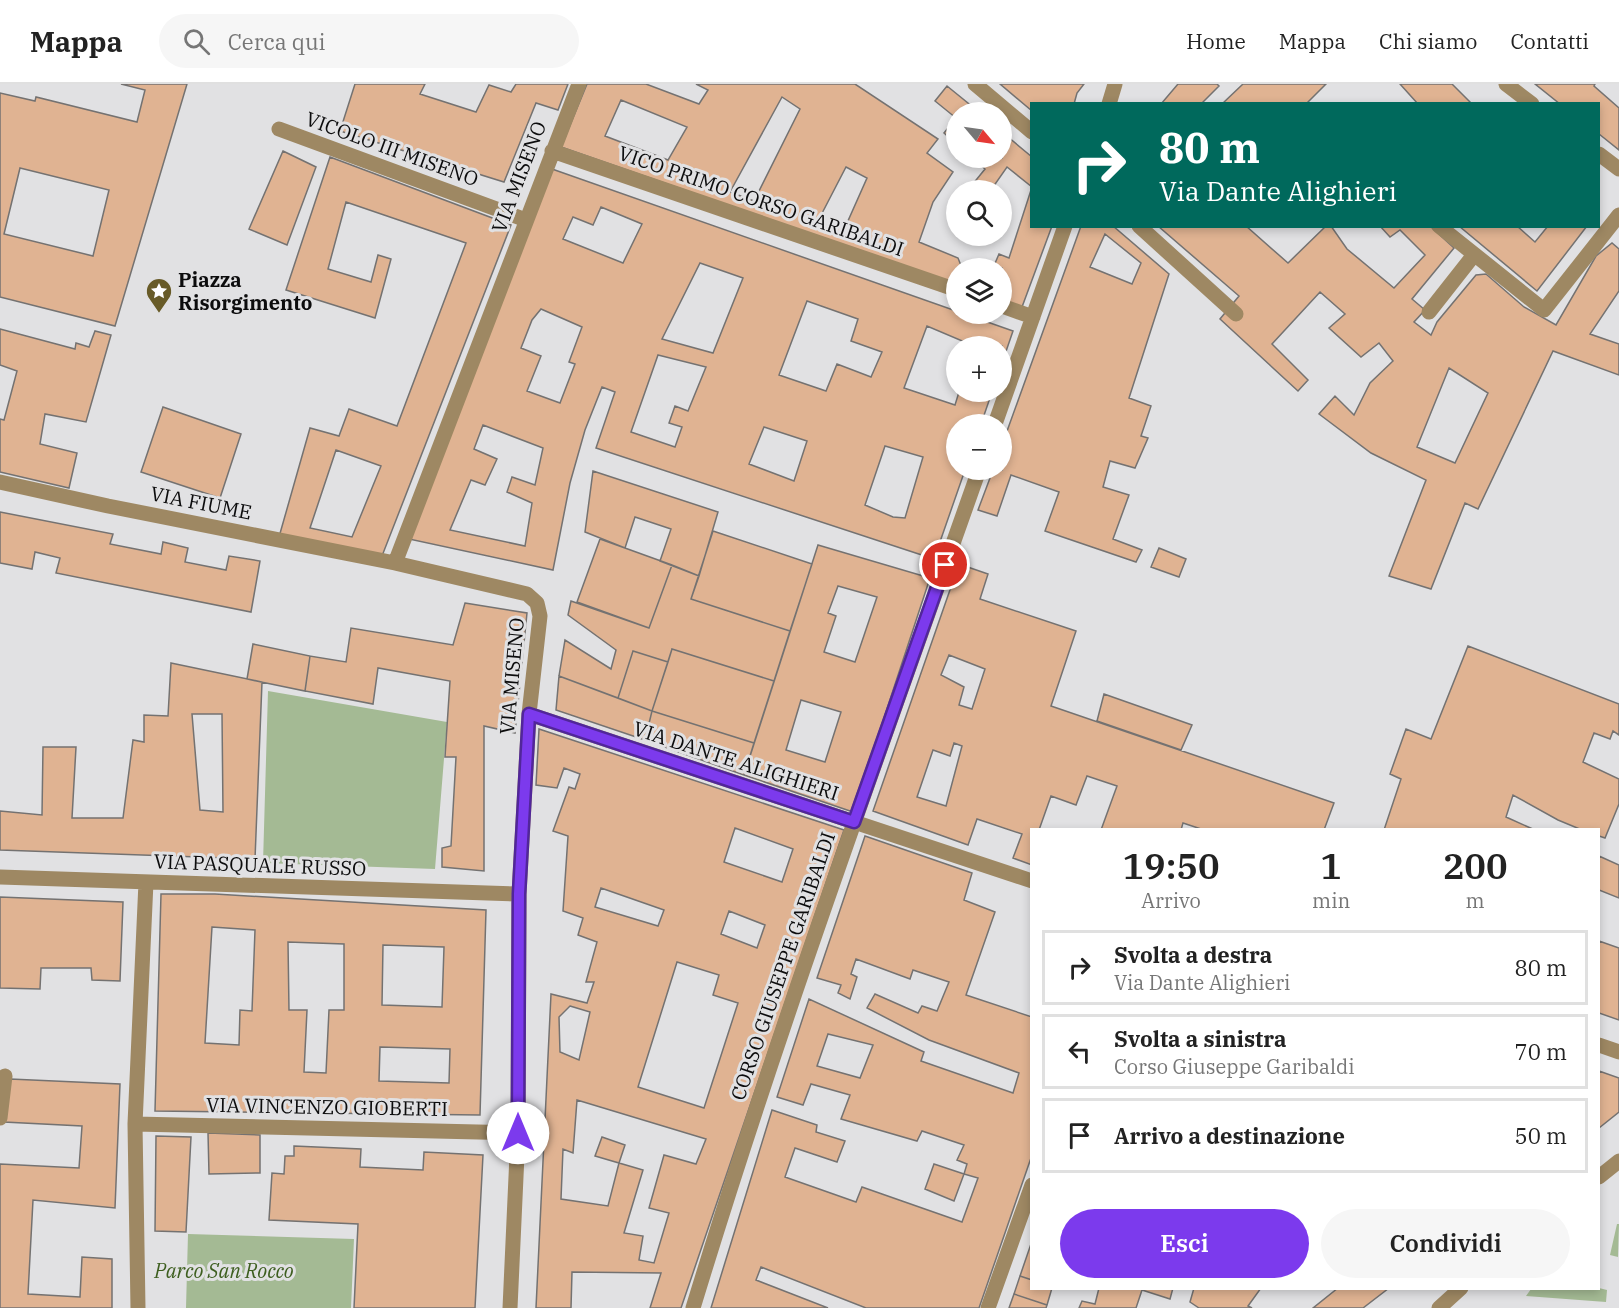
<!DOCTYPE html>
<html lang="it">
<meta charset="utf-8">
<style>
:root{--surface:#fff;--page:#f6f6f6;--text:#222;--muted:#767676;--line:#e0e0e0;--accent:#7c3aed}
body{margin:0;font-family:"IBM Plex Serif",serif;background:var(--page);color:var(--text);height:100vh;display:flex;flex-direction:column;font-size:22px;white-space:nowrap}
*{box-sizing:border-box;margin:0}
p{font-size:20px;color:var(--muted)}
.icon{flex:none;width:33px;height:33px;fill:none;stroke:currentColor;stroke-width:2;stroke-linecap:round;stroke-linejoin:round}
.map{position:relative;flex:1;overflow:hidden}
.sheet{position:absolute;left:1030px;top:744px;width:570px;height:462px;display:flex;flex-direction:column;background:var(--surface);border-radius:0px;box-shadow:0 3px 9px #0003}
.sheet>*{flex:none}
.banner{position:absolute;left:1030px;top:18px;width:570px;height:126px;border-radius:0px;box-shadow:0 3px 9px #0003;background:#00695c;color:#fff;overflow:hidden}
.needle{width:39px;rotate:119deg}
.buttons{position:absolute;left:946px;top:18px;display:grid;gap:12px}
.buttons a{display:grid;place-items:center;width:66px;height:66px;border-radius:50%;background:var(--surface);box-shadow:0 3px 9px #0003;font-size:30px}
.pin{position:absolute;display:grid;place-items:center;width:51px;height:51px;color:#fff;margin:-26px;border:3px solid #fff;border-radius:50%;box-shadow:0 2px 6px #0007}
.me{position:absolute;width:66px;margin:-33px;rotate:0deg;stroke-linejoin:round;filter:drop-shadow(0 0 4px #0008)}
.turn{display:flex;align-items:center;gap:21px;height:126px;padding:0 30px;font-size:27px}
.turn .icon{width:78px;height:78px;stroke-width:2.5}
.turn b{display:block;font-size:42px;line-height:51px}
.eta{display:flex;justify-content:space-evenly;align-items:center;height:102px;text-align:center}
.eta b{font-size:36px;font-weight:600;line-height:42px}
.button{display:flex;gap:12px;margin-top:auto;padding:12px 30px}
.button a{flex:1;height:69px;border-radius:36px;background:var(--accent);color:#fff;font-size:24px;font-weight:600;line-height:69px;text-align:center}
.button a+a{background:var(--page);color:var(--text)}
ul{padding:0;list-style:none}
li{display:flex;align-items:center;gap:18px;height:75px;margin:0 12px 9px;padding:0 18px;border:3px solid var(--line);border-radius:0px}
li div{flex:1}
li b{display:block;font-size:22px}
li em{font-style:normal}
header{display:flex;align-items:center;gap:36px;box-sizing:border-box;height:84px;padding:0 30px;background:var(--surface);border-bottom:2px solid var(--line)}
header strong{font-size:28px}
nav{display:flex;gap:33px;margin-inline-start:auto;font-size:21px}
.search{width:420px;height:54px;background:var(--page);display:flex;align-items:center;gap:15px;box-sizing:border-box;padding:0 21px;border-radius:33px;color:var(--muted);font-size:22px}
.map>svg:first-child{display:block}
</style>
<header>
<strong>Mappa</strong>
<div class="search"><svg class="icon" aria-label="search" viewBox="0 0 24 24"><circle cx="10" cy="10" r="6"/><path d="M15 15l6 6"/></svg>Cerca qui</div>
<nav><a>Home</a><a>Mappa</a><a>Chi siamo</a><a>Contatti</a></nav>
</header>
<div class="map">
<svg width="1619" height="1224" viewBox="0 0 1619 1224">
<rect width="100%" height="100%" fill="#e1e1e3"/>
<!-- green -->
<path fill="#a4ba94" d="M 268,607 L 447,638 L 435,785 L 263,779 Z
M 1617,1140 L 1619,1140 L 1618,1173 L 1610,1171 Z
M 188,1150 L 354,1155 L 351,1224 L 186,1224 Z
M 1599,1204 L 1607,1206 L 1606,1218 L 1526,1212 L 1531,1205 Z"/>
<!-- building -->
<path fill="#e0b392" stroke="#747271" stroke-width="1.5" fill-rule="evenodd" d="M 121,0 L 187,0 L 115,242 L 0,213 L 0,9 L 35,17 L 36,13 L 137,38 L 145,6 ZM 20,84 L 109,106 L 93,172 L 4,150 Z
M 355,0 L 425,0 L 420,10 L 476,28 L 489,1 L 511,8 L 516,0 L 568,0 L 558,26 L 536,19 L 504,98 L 340,47 Z
M 587,0 L 646,0 L 699,20 L 708,6 L 696,0 L 855,0 L 938,55 L 927,69 L 953,88 L 933,118 L 919,158 L 958,174 L 962,184 L 957,184 L 957,201 L 561,63 ZM 782,13 L 800,25 L 754,117 L 730,108 ZM 621,16 L 687,43 L 668,76 L 605,52 ZM 846,83 L 867,94 L 847,139 L 830,142 L 818,137 Z
M 1000,0 L 1084,0 L 1077,9 L 1074,20 L 1032,20 L 1032,27 Z
M 1178,0 L 1217,0 L 1219,2 L 1201,20 L 1161,20 Z
M 1243,0 L 1326,0 L 1306,20 L 1222,20 Z
M 1400,0 L 1452,0 L 1472,20 L 1418,20 Z
M 1535,0 L 1595,0 L 1594,2 L 1619,24 L 1619,66 L 1599,50 L 1599,20 L 1560,20 Z
M 947,2 L 979,28 L 957,28 L 957,61 L 944,49 L 956,34 L 935,17 Z
M 1002,48 L 1032,73 L 1032,103 L 1007,83 L 991,106 L 968,106 L 985,85 L 972,74 L 1002,74 Z
M 283,67 L 316,83 L 287,161 L 249,145 Z
M 330,73 L 511,141 L 382,472 L 279,453 L 310,344 L 339,352 L 349,325 L 397,342 L 466,159 L 346,118 L 328,185 L 371,198 L 378,171 L 391,175 L 375,234 L 286,206 ZM 336,366 L 381,382 L 352,453 L 310,444 Z
M 552,85 L 1013,247 L 1002,279 L 1002,262 L 974,262 L 927,242 L 904,304 L 955,321 L 959,308 L 992,308 L 981,340 L 957,340 L 957,386 L 965,386 L 934,475 L 596,364 L 615,308 L 602,303 L 585,346 L 570,399 L 553,486 L 409,455 ZM 601,123 L 642,140 L 623,179 L 563,155 L 573,133 L 593,141 ZM 700,179 L 743,194 L 713,269 L 662,255 ZM 807,217 L 858,235 L 851,257 L 882,268 L 871,293 L 837,280 L 826,307 L 779,291 ZM 541,225 L 582,243 L 569,278 L 575,280 L 560,319 L 527,307 L 541,272 L 521,264 L 532,236 ZM 658,271 L 706,283 L 688,327 L 675,322 L 669,339 L 682,343 L 675,363 L 631,348 ZM 483,341 L 543,364 L 535,401 L 512,393 L 507,408 L 532,419 L 525,462 L 450,446 L 471,396 L 485,401 L 497,375 L 474,365 ZM 764,343 L 807,357 L 794,397 L 749,380 ZM 885,362 L 923,373 L 905,434 L 893,433 L 865,421 Z
M 1032,103 L 1032,142 L 1052,142 L 1022,223 L 1002,216 L 1002,184 L 993,184 L 999,170 L 1009,174 Z
M 1081,142 L 1113,142 L 1169,190 L 1129,314 L 1151,322 L 1141,352 L 1148,354 L 1135,384 L 1110,377 L 1103,403 L 1129,411 L 1113,455 L 1142,466 L 1136,478 L 1045,447 L 1059,408 L 1011,391 L 997,432 L 978,426 L 993,386 L 1002,386 L 1002,361 ZM 1105,150 L 1141,179 L 1132,200 L 1090,183 Z
M 1158,142 L 1246,142 L 1288,179 L 1326,142 L 1331,142 L 1347,165 L 1394,204 L 1425,171 L 1400,146 L 1390,153 L 1380,142 L 1430,142 L 1454,164 L 1412,215 L 1425,226 L 1414,238 L 1431,251 L 1437,238 L 1476,191 L 1486,190 L 1524,223 L 1556,241 L 1596,172 L 1612,159 L 1619,165 L 1619,207 L 1590,250 L 1619,260 L 1619,291 L 1553,267 L 1478,425 L 1465,419 L 1431,505 L 1389,492 L 1426,396 L 1371,369 L 1319,330 L 1335,312 L 1354,331 L 1370,299 L 1393,277 L 1379,259 L 1361,273 L 1329,244 L 1345,230 L 1320,208 L 1272,260 L 1308,296 L 1298,307 L 1220,235 L 1239,212 ZM 1449,284 L 1488,309 L 1455,379 L 1417,363 Z
M 1459,142 L 1517,142 L 1535,158 L 1548,142 L 1587,142 L 1537,207 Z
M 0,245 L 75,265 L 76,259 L 89,263 L 95,247 L 111,251 L 86,338 L 45,330 L 40,360 L 77,369 L 69,404 L 0,388 L 0,335 L 4,336 L 17,287 L 0,281 Z
M 163,323 L 241,350 L 220,414 L 141,388 Z
M 593,387 L 718,428 L 699,492 L 660,477 L 671,445 L 635,433 L 625,464 L 585,448 Z
M 0,428 L 113,450 L 110,460 L 161,470 L 163,458 L 188,464 L 185,478 L 226,486 L 229,472 L 260,477 L 251,528 L 56,489 L 60,474 L 35,468 L 32,485 L 0,479 Z
M 713,447 L 812,480 L 790,547 L 691,515 Z
M 600,455 L 672,481 L 649,544 L 577,518 Z
M 818,461 L 930,494 L 853,728 L 744,691 ZM 838,502 L 877,513 L 855,578 L 824,568 L 836,532 L 828,529 ZM 801,616 L 841,628 L 825,678 L 786,666 Z
M 1159,464 L 1186,475 L 1179,493 L 1151,483 Z
M 959,480 L 988,490 L 980,515 L 1076,547 L 1051,622 L 1334,719 L 1324,746 L 1204,746 L 1183,739 L 1181,746 L 1101,746 L 1117,702 L 1087,692 L 1076,721 L 1051,712 L 1039,746 L 1032,746 L 1032,781 L 1013,774 L 1022,750 L 977,735 L 968,761 L 873,727 ZM 949,571 L 985,585 L 972,625 L 959,621 L 964,603 L 941,591 ZM 954,659 L 962,662 L 946,722 L 917,713 L 933,666 L 950,672 Z
M 672,481 L 699,492 L 691,515 L 790,547 L 774,597 L 672,565 L 668,578 L 633,567 L 618,614 L 559,592 L 565,556 L 611,585 L 616,566 L 568,531 L 571,517 L 649,544 Z
M 465,519 L 527,529 L 515,649 L 484,642 L 484,787 L 442,783 L 442,764 L 451,762 L 456,673 L 445,673 L 450,597 L 378,584 L 373,620 L 305,607 L 310,572 L 346,578 L 351,544 L 453,561 Z
M 253,560 L 310,572 L 305,607 L 247,595 Z
M 1468,562 L 1619,620 L 1619,651 L 1613,647 L 1610,655 L 1594,649 L 1583,678 L 1619,695 L 1619,720 L 1605,754 L 1599,752 L 1599,746 L 1582,746 L 1558,736 L 1513,711 L 1506,733 L 1535,746 L 1384,746 L 1401,695 L 1390,690 L 1406,645 L 1431,655 Z
M 672,565 L 774,597 L 754,659 L 652,627 Z
M 633,567 L 668,578 L 652,627 L 618,614 Z
M 171,579 L 262,598 L 255,775 L 0,766 L 0,727 L 42,731 L 43,663 L 76,663 L 72,734 L 123,734 L 133,656 L 144,658 L 144,631 L 168,632 ZM 192,630 L 222,630 L 223,728 L 200,726 Z
M 559,592 L 652,627 L 645,656 L 556,626 Z
M 1104,610 L 1192,641 L 1181,666 L 1097,637 Z
M 652,627 L 754,659 L 744,691 L 645,656 Z
M 539,645 L 844,746 L 681,1224 L 650,1224 L 661,1189 L 572,1188 L 571,1224 L 536,1224 L 551,910 L 587,919 L 594,898 L 586,898 L 597,858 L 578,851 L 583,834 L 563,827 L 568,752 L 553,747 L 569,703 L 575,705 L 580,690 L 564,684 L 557,704 L 536,701 ZM 735,744 L 793,765 L 782,798 L 724,778 ZM 601,804 L 664,826 L 658,842 L 595,823 ZM 729,827 L 765,841 L 757,864 L 721,850 ZM 677,878 L 719,891 L 713,911 L 738,919 L 704,1024 L 638,1003 ZM 570,922 L 590,928 L 579,976 L 560,968 L 559,933 ZM 577,1016 L 706,1055 L 696,1080 L 664,1071 L 649,1124 L 669,1129 L 654,1179 L 639,1176 L 643,1152 L 624,1149 L 643,1086 L 619,1079 L 608,1122 L 561,1115 L 563,1065 L 573,1069 Z
M 865,752 L 972,789 L 964,816 L 995,828 L 966,911 L 1032,933 L 1032,1071 L 979,1224 L 866,1224 L 761,1183 L 756,1196 L 828,1224 L 711,1224 L 772,1026 L 817,1041 L 816,1048 L 845,1057 L 837,1078 L 795,1064 L 785,1093 L 856,1118 L 862,1103 L 962,1138 L 978,1094 L 964,1090 L 967,1080 L 957,1076 L 964,1061 L 922,1047 L 917,1057 L 841,1035 L 850,1011 L 811,1000 L 803,1021 L 777,1013 L 809,915 L 924,968 L 921,977 L 1013,1009 L 1019,989 L 929,956 L 867,924 L 875,910 L 918,929 L 922,922 L 937,927 L 949,898 L 913,886 L 910,895 L 856,875 L 851,890 L 857,893 L 850,915 L 838,909 L 841,901 L 817,894 ZM 828,950 L 873,961 L 860,994 L 817,982 Z
M 1599,772 L 1619,781 L 1619,814 L 1599,806 Z
M 161,810 L 215,810 L 486,826 L 480,1031 L 155,1027 ZM 212,843 L 255,846 L 252,927 L 240,926 L 239,961 L 205,959 ZM 288,858 L 344,860 L 344,926 L 329,926 L 326,989 L 304,988 L 307,926 L 289,926 ZM 383,861 L 444,863 L 442,923 L 382,921 ZM 380,963 L 450,965 L 449,999 L 379,997 Z
M 0,813 L 123,818 L 120,897 L 92,896 L 91,884 L 41,884 L 40,905 L 0,904 Z
M 1599,857 L 1619,864 L 1619,936 L 1599,929 Z
M 1599,987 L 1619,994 L 1619,1028 L 1599,1044 Z
M 10,995 L 120,1000 L 115,1124 L 33,1116 L 28,1210 L 80,1213 L 82,1173 L 112,1175 L 112,1224 L 0,1224 L 0,1080 L 79,1084 L 82,1042 L 4,1038 Z
M 208,1049 L 260,1051 L 260,1089 L 209,1090 Z
M 156,1052 L 191,1053 L 186,1148 L 155,1147 Z
M 602,1053 L 625,1061 L 619,1079 L 595,1072 Z
M 294,1062 L 361,1065 L 360,1083 L 423,1086 L 424,1068 L 483,1071 L 475,1224 L 354,1224 L 358,1140 L 269,1136 L 272,1089 L 284,1090 L 285,1072 L 294,1072 Z
M 934,1080 L 964,1090 L 954,1117 L 925,1105 Z
M 1032,1157 L 1032,1196 L 1020,1192 Z
M 1020,1192 L 1032,1196 L 1032,1204 L 1052,1204 L 1047,1221 L 1014,1210 Z
M 1099,1204 L 1173,1204 L 1170,1215 L 1142,1206 L 1136,1224 L 1079,1224 L 1082,1217 L 1095,1220 Z
M 1194,1204 L 1261,1204 L 1248,1222 L 1252,1224 L 1199,1224 L 1190,1218 Z
M 1338,1204 L 1389,1204 L 1363,1224 L 1313,1224 Z
M 1014,1210 L 1047,1221 L 1046,1224 L 1009,1224 Z"/>
<g fill="none" stroke-linecap="round" stroke-linejoin="round">
<!-- minor -->
<path stroke="#9e8863" stroke-width="15" d="M 975,0 L 1032,48
M 1506,0 L 1532,20
M 1109,20 L 1115,0
M 279,45 L 526,136
M 552,67 L 957,206
M 1599,70 L 1619,85
M 1139,142 L 1236,230
M 1439,142 L 1544,226 L 1619,131
M 1002,222 L 1033,233
M 1429,228 L 1473,172
M 995,340 L 1065,142
M 0,398 L 108,422 L 395,479
M 529,630 L 1032,797
M 0,793 L 519,810
M 1599,961 L 1619,968
M 0,1034 L 5,992
M 135,1040 L 518,1049
M 1599,1093 L 1619,1077
M 138,1224 L 135,1040 L 146,798
M 510,1224 L 518,1049 L 519,810 L 529,630 L 540,532 L 537,519 L 527,510 L 395,479 L 579,0
M 693,1224 C 779,941 881,664 979,386
M 988,1224 L 1032,1101
M 1439,1224 L 1461,1204"/>
</g>
<g fill="none" stroke-linecap="round" stroke-linejoin="round">
<!-- route casing -->
<g stroke="#51269a" stroke-width="15">
<path id="route" d="M 518,1049 L 519,810 L 529,630 L 854,738 L 945,481"/>
</g>
<!-- route -->
<use href="#route" stroke="#7c3aed" stroke-width="10"/>
</g>
<!-- icons -->
<defs>
<g id="sight-pin" transform="scale(1.35)"><path d="M0 17L-7.5 6A9.5 9.5 0 1 1 7.5 6Z" fill="#685b28" stroke="#e1e1e3"/><path d="M0-6L1.8-2.2L6-1.7L2.9 1.2L3.7 5.4L0 3.3L-3.7 5.4L-2.9 1.2L-6-1.7L-1.8-2.2Z" fill="#fff"/></g>
</defs>
<g fill-rule="evenodd">
<use href="#sight-pin" x="159" y="207"/>
</g>
<g text-anchor="middle" stroke-width="6" stroke-linejoin="round" paint-order="stroke">
<!-- street labels -->
<g font-size="20" fill="#0c0c0d" stroke="#e1e1e3">
<text transform="translate(392 65) rotate(20)" y="7">VICOLO III MISENO</text>
<text transform="translate(519 93) rotate(-69)" y="7">VIA MISENO</text>
<text transform="translate(761 117) rotate(19)" y="7">VICO PRIMO CORSO GARIBALDI</text>
<text transform="translate(201 419) rotate(11)" y="7">VIA FIUME</text>
<text transform="translate(512 592) rotate(-85)" y="7">VIA MISENO</text>
<text transform="translate(736 677) rotate(18)" y="7">VIA DANTE ALIGHIERI</text>
<text transform="translate(260 781) rotate(2)" y="7">VIA PASQUALE RUSSO</text>
<text transform="translate(783 882) rotate(-71)" y="7">CORSO GIUSEPPE GARIBALDI</text>
<text transform="translate(327 1023) rotate(1)" y="7">VIA VINCENZO GIOBERTI</text>
</g>
<!-- poi labels -->
<g font-size="20" font-weight="bold" fill="#0c0c0d" stroke="#e1e1e3" text-anchor="start">
<text x="178" y="203">Piazza<tspan x="178" dy="23">Risorgimento</tspan></text>
</g>
<!-- park labels -->
<g font-size="20" font-style="italic" fill="#3d5e1f" stroke="#e1e1e3">
<text x="224" y="1194">Parco San Rocco</text>
</g>
</g>
</svg>
<div class="buttons">
<a><svg class="needle" viewBox="-14 -14 28 28"><path d="M0-13l5 13h-10z" fill="#e53935"/><path d="M0 13l5-13h-10z" fill="#767676"/></svg></a>
<a><svg class="icon" aria-label="search" viewBox="0 0 24 24"><circle cx="10" cy="10" r="6"/><path d="M15 15l6 6"/></svg></a>
<a><svg class="icon" aria-label="layers" viewBox="0 0 24 24"><path d="M12 4l9 5-9 5-9-5zM3 14l9 5 9-5"/></svg></a>
<a>+</a>
<a>−</a>
</div>
<div class="pin" style="left:945px;top:481px;background:#d93025"><svg class="icon" aria-label="arrive" viewBox="0 0 24 24"><path d="M6 21V4h12l-3 4 3 4H6"/></svg></div>
<svg class="me" style="left:518px;top:1049px" viewBox="-20 -20 40 40"><circle r="19" fill="#fff"/><path d="M0-13L10 11 0 6-10 11z" fill="#7c3aed"/></svg>
<div class="banner">
<div class="turn"><svg class="icon" aria-label="right" viewBox="0 0 24 24"><path d="M7 20v-9h11M14 6l5 5-5 5"/></svg><div><b>80 m</b>Via Dante Alighieri</div></div>
</div>
<section class="sheet">
<div class="eta">
<div><b>19:50</b><p>Arrivo</p></div>
<div><b>1</b><p>min</p></div>
<div><b>200</b><p>m</p></div>
</div>
<ul>
<li><svg class="icon" aria-label="right" viewBox="0 0 24 24"><path d="M7 20v-9h11M14 6l5 5-5 5"/></svg><div><b>Svolta a destra</b><p>Via Dante Alighieri</p></div><em>80 m</em></li>
<li><svg class="icon" aria-label="left" viewBox="0 0 24 24"><path d="M17 20v-9H6M10 6l-5 5 5 5"/></svg><div><b>Svolta a sinistra</b><p>Corso Giuseppe Garibaldi</p></div><em>70 m</em></li>
<li><svg class="icon" aria-label="arrive" viewBox="0 0 24 24"><path d="M6 21V4h12l-3 4 3 4H6"/></svg><div><b>Arrivo a destinazione</b></div><em>50 m</em></li>
</ul>
<div class="button"><a>Esci</a><a>Condividi</a></div>
</section>
</div>
